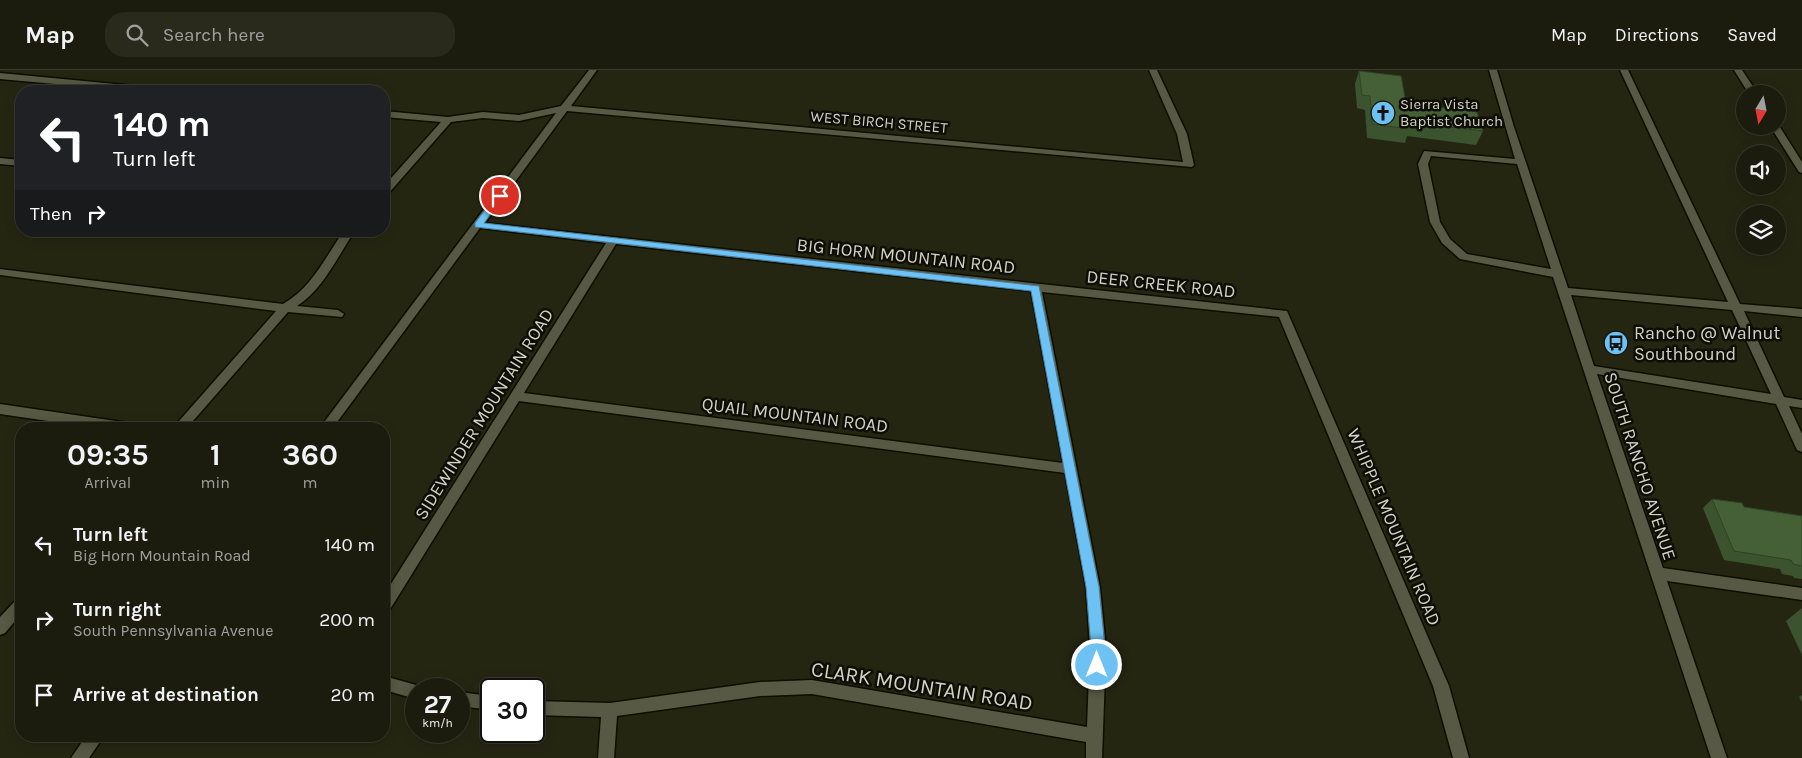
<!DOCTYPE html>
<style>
:root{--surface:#1c1c0e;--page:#29291c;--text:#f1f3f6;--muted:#a0a19e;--line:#3a3a2e}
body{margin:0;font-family:Karla,sans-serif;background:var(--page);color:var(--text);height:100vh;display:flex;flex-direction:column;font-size:19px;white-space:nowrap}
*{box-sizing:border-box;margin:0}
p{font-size:16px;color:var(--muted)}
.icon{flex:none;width:28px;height:28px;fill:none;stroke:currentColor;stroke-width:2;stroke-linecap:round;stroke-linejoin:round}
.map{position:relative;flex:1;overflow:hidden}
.drawer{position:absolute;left:15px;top:352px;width:375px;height:320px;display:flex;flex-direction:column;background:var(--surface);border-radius:20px;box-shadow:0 2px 12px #0003,0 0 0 1px var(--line)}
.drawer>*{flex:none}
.top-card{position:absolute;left:15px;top:15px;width:375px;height:152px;border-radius:20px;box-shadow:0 2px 12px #0003,0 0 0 1px var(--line);background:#202124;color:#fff;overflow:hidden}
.needle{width:32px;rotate:190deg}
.controls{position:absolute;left:1736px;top:15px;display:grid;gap:10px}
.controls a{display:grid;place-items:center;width:50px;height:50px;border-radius:50%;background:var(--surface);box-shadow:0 2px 12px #0003,0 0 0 1px var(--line);font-size:25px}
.speed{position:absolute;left:405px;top:608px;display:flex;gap:10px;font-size:25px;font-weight:700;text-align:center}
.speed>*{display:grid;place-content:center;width:65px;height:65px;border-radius:50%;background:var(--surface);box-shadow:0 2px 12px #0003,0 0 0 1px var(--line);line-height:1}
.speed small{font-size:12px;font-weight:400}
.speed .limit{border:2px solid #111;border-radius:8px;background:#fff;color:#111}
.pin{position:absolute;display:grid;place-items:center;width:42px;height:42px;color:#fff;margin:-21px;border:2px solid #fff;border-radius:50%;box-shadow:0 1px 5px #0007}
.me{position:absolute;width:55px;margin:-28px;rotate:0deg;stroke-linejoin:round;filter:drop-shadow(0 0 4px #0008)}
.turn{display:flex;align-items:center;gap:18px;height:105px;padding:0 15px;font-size:22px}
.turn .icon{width:65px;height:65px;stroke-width:2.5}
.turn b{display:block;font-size:35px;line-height:42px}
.then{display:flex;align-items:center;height:48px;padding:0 15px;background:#0003;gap:10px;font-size:19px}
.eta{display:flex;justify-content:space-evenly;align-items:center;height:85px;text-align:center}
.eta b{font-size:30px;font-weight:700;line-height:35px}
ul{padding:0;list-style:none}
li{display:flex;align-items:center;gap:15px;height:75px;padding:0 15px}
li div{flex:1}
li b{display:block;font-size:19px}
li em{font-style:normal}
header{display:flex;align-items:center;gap:30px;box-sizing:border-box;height:70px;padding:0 25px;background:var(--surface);border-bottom:1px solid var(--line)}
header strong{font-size:24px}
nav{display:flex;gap:28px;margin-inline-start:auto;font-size:18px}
.search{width:350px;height:45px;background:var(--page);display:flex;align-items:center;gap:12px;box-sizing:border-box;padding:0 18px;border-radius:20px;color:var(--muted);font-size:19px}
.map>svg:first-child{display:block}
</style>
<header>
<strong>Map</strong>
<div class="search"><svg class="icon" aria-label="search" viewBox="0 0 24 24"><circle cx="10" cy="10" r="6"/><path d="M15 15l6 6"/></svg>Search here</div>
<nav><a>Map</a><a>Directions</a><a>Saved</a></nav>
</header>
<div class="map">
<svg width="1802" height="688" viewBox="0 0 1802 688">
<rect width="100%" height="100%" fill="#252612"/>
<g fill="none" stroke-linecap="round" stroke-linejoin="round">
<!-- minor casing -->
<g stroke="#0e0e01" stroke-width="3">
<path id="minor" d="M 589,0 L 597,0 L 571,36 L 1183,92 L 1177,64 L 1149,0 L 1157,0 L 1187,64 L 1194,95 L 1192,97 L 567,41 L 485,153 L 1287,241 L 1449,616 L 1469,688 L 1453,688 L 1433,616 L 1279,247 L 1042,222 L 1100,517 L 1106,578 L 1102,688 L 1086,688 L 1086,672 L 812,624 L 760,626 L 617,646 L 614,688 L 598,688 L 601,647 L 534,645 L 534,631 L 610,633 L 760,612 L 812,610 L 1087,657 L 1090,578 L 1086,517 L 1065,403 L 519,331 L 389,541 L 384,543 L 384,525 L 606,173 L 480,158 L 332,359 L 319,359 L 556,43 L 519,51 L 483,48 L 451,52 L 388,124 L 384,125 L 384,116 L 441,52 L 384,47 L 384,41 L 448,47 L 483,42 L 519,45 L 561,36 ZM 616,174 L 1031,221 L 1063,393 L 524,323 Z
M 1489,0 L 1497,0 L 1514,57 L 1568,218 L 1728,232 L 1620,0 L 1628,0 L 1740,234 L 1802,239 L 1802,247 L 1744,241 L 1784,327 L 1802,330 L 1802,338 L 1789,336 L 1802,364 L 1802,382 L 1797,380 L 1776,334 L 1597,304 L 1663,498 L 1802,518 L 1802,530 L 1667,511 L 1727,688 L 1711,688 L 1553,207 L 1460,189 L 1442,173 L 1430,152 L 1418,94 L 1424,81 L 1515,89 ZM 1431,86 L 1517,94 L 1551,199 L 1467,184 L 1450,169 L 1440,152 L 1428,94 ZM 1571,225 L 1732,240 L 1771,324 L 1594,296 Z
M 1734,0 L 1742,0 L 1758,24 L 1749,24 Z
M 0,3 L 157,18 L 161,21 L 132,21 L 0,9 Z
M 1778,54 L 1802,92 L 1802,103 L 1799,102 L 1770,56 L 1778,56 Z
M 0,88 L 21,90 L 21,96 L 0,94 Z
M 344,161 L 355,161 C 338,185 323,220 297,236 L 338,240 L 344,244 L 342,247 L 288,242 L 186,359 L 172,359 L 276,241 L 0,205 L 0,199 L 283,234 C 312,218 325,187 344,161 Z
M 0,334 L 136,354 L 142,359 L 103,359 L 0,344 Z
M 21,528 L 21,544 L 5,563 L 0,565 L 0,547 L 16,530 Z
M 384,606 L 416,615 L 422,619 L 416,619 L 416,629 L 384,620 Z
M 459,622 L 491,626 L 491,640 L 459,636 Z
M 86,666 L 104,666 L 89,688 L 71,688 Z"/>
</g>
<!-- minor -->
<use href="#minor" fill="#575944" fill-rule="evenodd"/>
</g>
<!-- wall -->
<path fill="#3b532e" d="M 1359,1 L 1406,33 L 1483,61 L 1476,75 L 1407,66 L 1405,73 L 1367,68 L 1365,40 L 1357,38 L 1355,14 Z
M 1712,429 L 1744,437 L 1802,446 L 1802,509 L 1794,508 L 1793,506 L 1782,504 L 1780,499 L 1724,490 L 1703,438 Z
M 1802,538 L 1802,585 L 1786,551 Z
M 1802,625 L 1802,632 L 1799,627 Z"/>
<!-- building -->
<path fill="#456036" stroke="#304326" d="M 1359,1 L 1401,6 L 1406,33 L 1477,42 L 1483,61 L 1409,52 L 1410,59 L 1372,54 L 1370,26 L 1362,25 Z
M 1712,429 L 1742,433 L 1744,437 L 1802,446 L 1802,496 L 1793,494 L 1791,490 L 1734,481 Z"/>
<!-- route -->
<path fill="#6dc2f3" stroke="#477e9e" d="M 500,123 L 504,126 L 484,153 L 1039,216 L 1099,517 L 1105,578 L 1104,595 L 1102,600 L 1097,602 L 1092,600 L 1090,595 L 1091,578 L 1086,517 L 1031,221 L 475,157 L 475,153 L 497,124 Z"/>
<!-- icons -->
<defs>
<g id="church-disc" transform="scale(1.25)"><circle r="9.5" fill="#6dc2f3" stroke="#0e0e06"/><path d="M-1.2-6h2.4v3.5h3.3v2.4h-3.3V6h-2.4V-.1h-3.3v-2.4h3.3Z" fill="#111"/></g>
<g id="bus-disc" transform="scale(1.25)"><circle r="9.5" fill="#6dc2f3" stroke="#0e0e06"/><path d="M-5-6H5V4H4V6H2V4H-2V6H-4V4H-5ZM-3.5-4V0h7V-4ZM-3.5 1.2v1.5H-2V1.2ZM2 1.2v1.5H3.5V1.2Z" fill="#111"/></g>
</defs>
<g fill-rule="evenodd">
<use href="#church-disc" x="1383" y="43"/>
<use href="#bus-disc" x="1616" y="273"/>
</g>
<g text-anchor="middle" stroke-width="5" stroke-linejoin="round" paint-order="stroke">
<!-- far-poi labels -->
<g font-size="15" fill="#d2d3c7" stroke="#0e0e06" text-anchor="start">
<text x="1400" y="39">Sierra Vista<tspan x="1400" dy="17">Baptist Church</tspan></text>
</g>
<!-- far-street labels -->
<g font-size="15" fill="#d2d3c7" stroke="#0e0e06">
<text transform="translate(879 52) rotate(5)" y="5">WEST BIRCH STREET</text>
</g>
<!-- street labels -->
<g font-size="18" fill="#d2d3c7" stroke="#0e0e06">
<text transform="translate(906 186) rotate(6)" y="6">BIG HORN MOUNTAIN ROAD</text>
<text transform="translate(1161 214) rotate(6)" y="6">DEER CREEK ROAD</text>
<text transform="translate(484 344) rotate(-58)" y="6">SIDEWINDER MOUNTAIN ROAD</text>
<text transform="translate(795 345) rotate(7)" y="6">QUAIL MOUNTAIN ROAD</text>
<text transform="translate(1640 396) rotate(72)" y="6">SOUTH RANCHO AVENUE</text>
<text transform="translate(1394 457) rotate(67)" y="6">WHIPPLE MOUNTAIN ROAD</text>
</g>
<!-- poi labels -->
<g font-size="18" fill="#d2d3c7" stroke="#0e0e06" text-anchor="start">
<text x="1634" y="269">Rancho @ Walnut<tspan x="1634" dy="21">Southbound</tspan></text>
</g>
<!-- near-street labels -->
<g font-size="21" fill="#d2d3c7" stroke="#0e0e06">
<text transform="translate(922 616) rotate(9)" y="7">CLARK MOUNTAIN ROAD</text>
</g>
</g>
</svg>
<div class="controls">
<a><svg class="needle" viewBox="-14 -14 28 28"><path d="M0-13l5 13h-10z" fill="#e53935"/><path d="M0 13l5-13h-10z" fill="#a0a19e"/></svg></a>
<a><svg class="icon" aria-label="sound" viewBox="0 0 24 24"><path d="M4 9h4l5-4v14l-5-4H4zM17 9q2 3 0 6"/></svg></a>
<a><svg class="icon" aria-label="layers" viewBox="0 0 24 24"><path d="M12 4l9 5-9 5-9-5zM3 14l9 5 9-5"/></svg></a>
</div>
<div class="speed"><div>27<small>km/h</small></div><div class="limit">30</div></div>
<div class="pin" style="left:500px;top:126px;background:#d93025"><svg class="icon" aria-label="arrive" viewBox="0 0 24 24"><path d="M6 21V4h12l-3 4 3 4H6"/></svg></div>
<svg class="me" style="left:1097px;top:595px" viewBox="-20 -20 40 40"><circle r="17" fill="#6dc2f3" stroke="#fff" stroke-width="3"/><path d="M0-11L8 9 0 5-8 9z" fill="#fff"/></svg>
<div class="top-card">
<div class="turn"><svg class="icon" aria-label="left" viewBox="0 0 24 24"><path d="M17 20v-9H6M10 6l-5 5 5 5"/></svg><div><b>140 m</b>Turn left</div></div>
<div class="then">Then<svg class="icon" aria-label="right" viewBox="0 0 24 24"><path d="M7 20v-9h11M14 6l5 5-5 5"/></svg></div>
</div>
<section class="drawer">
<div class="eta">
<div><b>09:35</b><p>Arrival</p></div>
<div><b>1</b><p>min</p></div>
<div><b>360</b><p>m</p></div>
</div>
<ul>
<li><svg class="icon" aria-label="left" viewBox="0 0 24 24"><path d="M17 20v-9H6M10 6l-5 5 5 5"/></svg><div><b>Turn left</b><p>Big Horn Mountain Road</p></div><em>140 m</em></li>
<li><svg class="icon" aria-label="right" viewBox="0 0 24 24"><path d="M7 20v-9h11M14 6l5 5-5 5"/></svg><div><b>Turn right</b><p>South Pennsylvania Avenue</p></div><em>200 m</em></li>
<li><svg class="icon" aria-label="arrive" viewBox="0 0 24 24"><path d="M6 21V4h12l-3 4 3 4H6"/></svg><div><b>Arrive at destination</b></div><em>20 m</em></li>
</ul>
</section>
</div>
